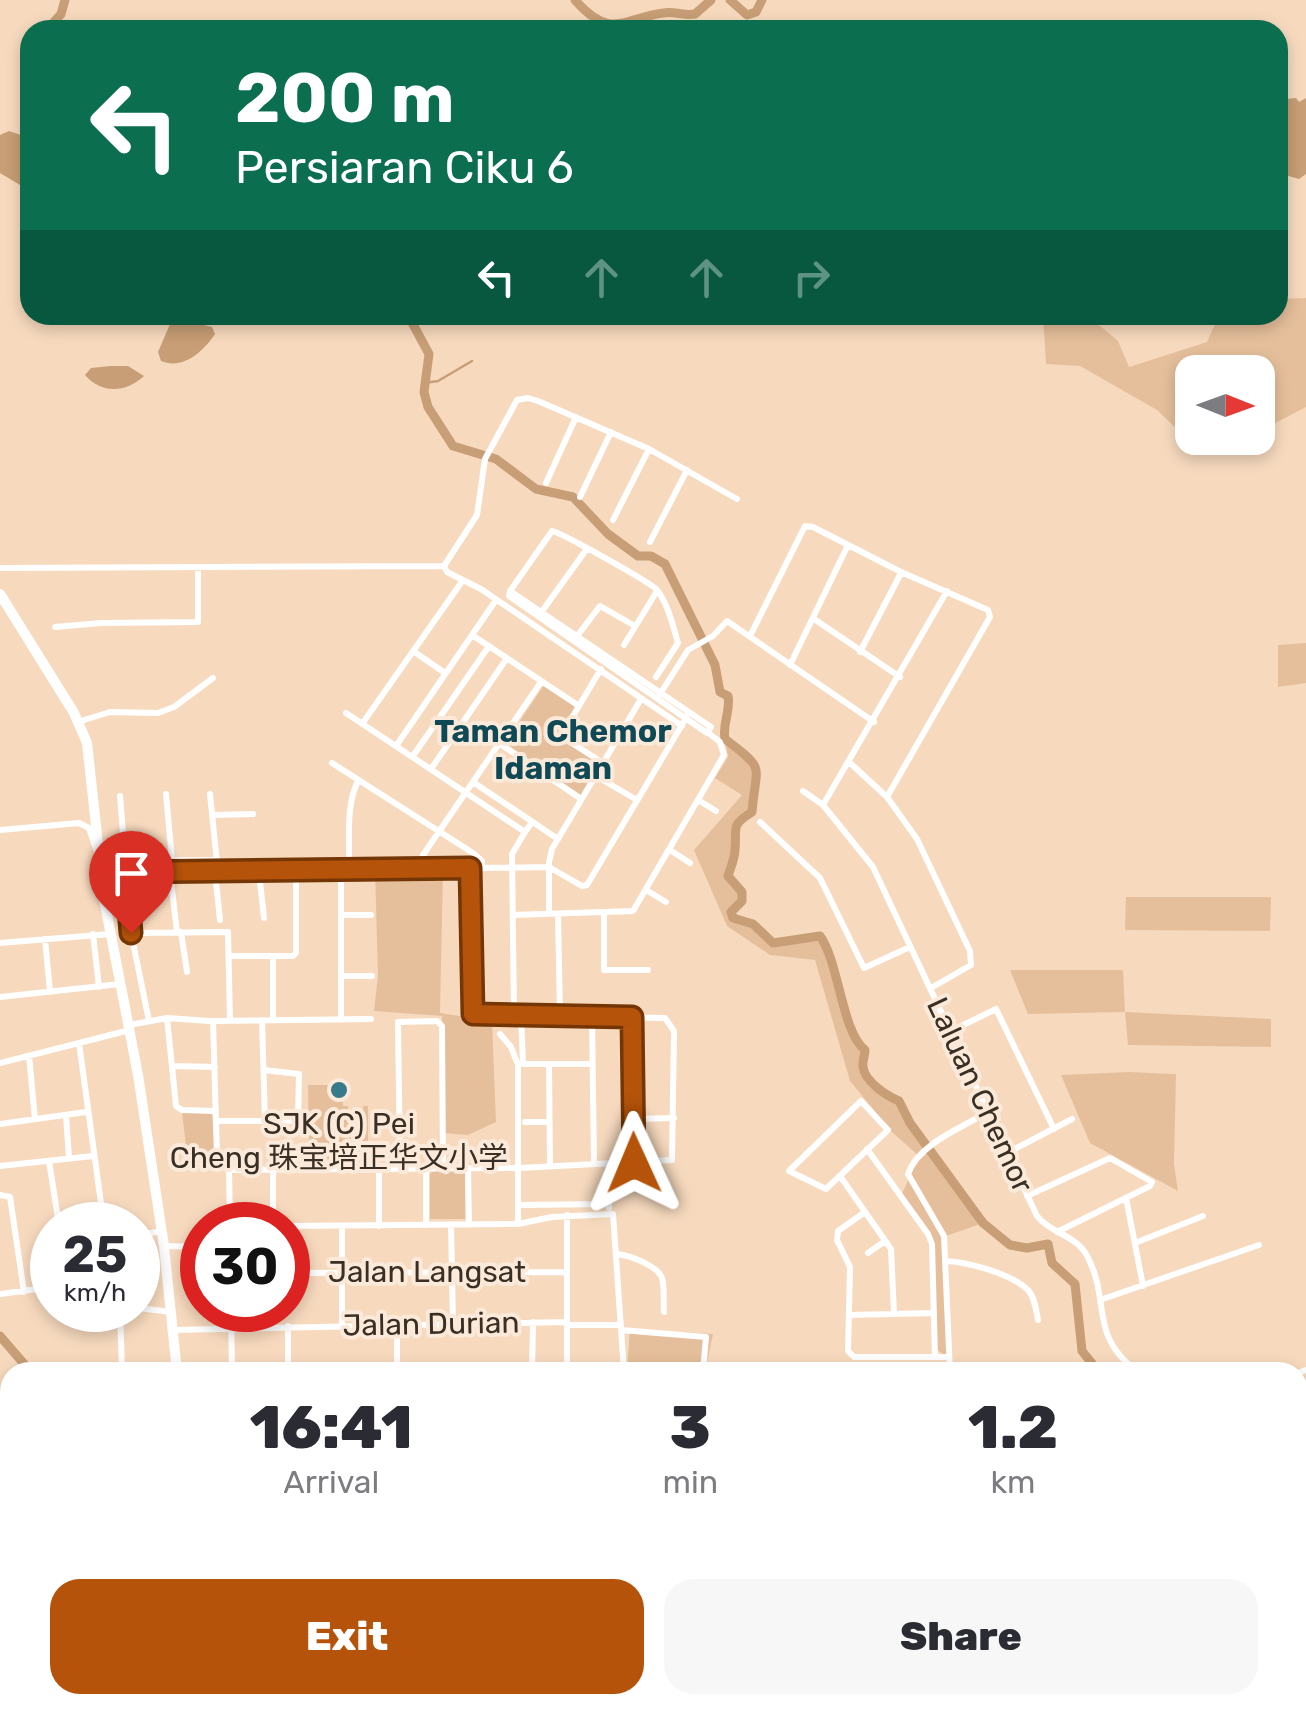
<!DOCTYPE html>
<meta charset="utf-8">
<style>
:root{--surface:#fff;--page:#f7f7f7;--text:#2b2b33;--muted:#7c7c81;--accent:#b45309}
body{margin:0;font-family:Rubik,"Noto Sans SC",sans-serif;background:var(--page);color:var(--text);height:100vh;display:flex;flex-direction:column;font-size:38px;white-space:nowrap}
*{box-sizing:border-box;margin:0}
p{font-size:32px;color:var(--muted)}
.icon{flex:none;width:55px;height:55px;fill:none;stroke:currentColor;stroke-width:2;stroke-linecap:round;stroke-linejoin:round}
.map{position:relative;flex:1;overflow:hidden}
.sheet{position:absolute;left:0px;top:1362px;width:1308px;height:352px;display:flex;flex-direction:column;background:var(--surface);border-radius:30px 30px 0 0;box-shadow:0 5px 15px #0003}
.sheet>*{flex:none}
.hud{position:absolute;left:20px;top:20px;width:1268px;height:305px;border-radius:30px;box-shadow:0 5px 15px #0003;background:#0b6e4f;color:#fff;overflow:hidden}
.needle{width:65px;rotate:91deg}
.buttons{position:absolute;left:1175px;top:355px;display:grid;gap:20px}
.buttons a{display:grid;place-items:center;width:100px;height:100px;border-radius:20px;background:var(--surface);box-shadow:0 5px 15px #0003;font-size:50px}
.speed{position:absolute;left:30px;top:1202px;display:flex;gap:20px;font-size:50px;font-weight:700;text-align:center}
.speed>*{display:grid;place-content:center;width:130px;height:130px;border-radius:50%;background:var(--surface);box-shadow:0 5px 15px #0003;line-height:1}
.speed small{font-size:25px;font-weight:400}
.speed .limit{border:15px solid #d22;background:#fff;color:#111}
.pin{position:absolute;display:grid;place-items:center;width:85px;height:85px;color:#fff;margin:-102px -42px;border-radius:50% 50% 50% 0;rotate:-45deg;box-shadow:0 0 10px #0007}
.pin .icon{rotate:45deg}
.me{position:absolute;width:110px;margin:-55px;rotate:359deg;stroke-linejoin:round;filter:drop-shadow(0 0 8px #0008)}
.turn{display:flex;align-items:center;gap:35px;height:210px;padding:0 50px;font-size:45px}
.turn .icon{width:130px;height:130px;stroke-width:2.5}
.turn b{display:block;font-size:70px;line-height:85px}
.lanes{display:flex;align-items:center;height:95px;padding:0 50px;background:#0003;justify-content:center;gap:50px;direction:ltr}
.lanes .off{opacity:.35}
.eta{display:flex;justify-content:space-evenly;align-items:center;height:170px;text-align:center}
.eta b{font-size:60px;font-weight:800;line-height:70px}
.button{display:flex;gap:20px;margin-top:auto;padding:20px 50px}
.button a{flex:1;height:115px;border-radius:30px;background:var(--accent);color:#fff;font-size:40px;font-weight:800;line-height:115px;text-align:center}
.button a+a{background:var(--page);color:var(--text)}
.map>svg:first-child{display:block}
</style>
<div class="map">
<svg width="1306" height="1714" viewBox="0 0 1306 1714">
<rect width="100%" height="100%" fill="#f7dabe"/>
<!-- green -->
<path fill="#e5bf9b" d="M 1306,298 L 1306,407 L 1258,432 L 1258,372 L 1192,372 L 1192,434 L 1178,430 L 1157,410 L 1080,366 L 1046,364 L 1043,315 L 1097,315 L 1099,325 L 1118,341 L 1129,367 L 1207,342 L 1219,315 L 1278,315 L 1278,299 Z
M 1306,643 L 1306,683 L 1278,687 L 1278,645 Z
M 544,685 L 576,707 L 559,735 L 602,763 L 581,795 L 505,743 Z
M 725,739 L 752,758 L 757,774 L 752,812 C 733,824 736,830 735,849 C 735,858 731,867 728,876 L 742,892 L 742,901 L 731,912 L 733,918 L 753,924 L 773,943 L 820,936 C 839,963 842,1033 865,1050 L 863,1067 L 886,1096 L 899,1101 L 910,1123 L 983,1223 L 943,1237 L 948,1357 L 937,1350 L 933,1244 L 902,1194 L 919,1156 L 892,1132 L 850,1081 L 815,960 L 770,955 L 727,926 L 694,850 L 742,795 L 715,778 L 728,757 Z
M 443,868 L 440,1013 L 492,1021 L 496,1122 L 468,1135 L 444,1133 L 442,1016 L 374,1011 L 378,976 L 375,870 Z
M 1126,897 L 1271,897 L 1270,931 L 1125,930 Z
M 1010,970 L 1123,970 L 1125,1012 L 1271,1019 L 1271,1047 L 1128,1045 L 1125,1012 L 1028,1014 Z
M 1128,1072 L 1176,1074 L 1174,1164 L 1178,1191 L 1090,1143 L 1061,1075 Z
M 342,1085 L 343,1106 L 348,1106 L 348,1111 L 363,1111 L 363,1106 L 368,1106 L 368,1158 L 309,1159 L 308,1085 Z
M 182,1112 L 212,1114 L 216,1164 L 188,1163 Z
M 433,1171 L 462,1171 L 465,1174 L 465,1219 L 430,1219 L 430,1174 Z
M 630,1329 L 713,1334 L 705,1372 L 627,1371 Z"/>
<!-- water -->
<path fill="#c79e75" d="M 1296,98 L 1299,102 L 1306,98 L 1306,174 L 1299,179 L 1278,173 L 1278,104 L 1286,99 Z
M 9,131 L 30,138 L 30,191 L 0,173 L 0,135 Z
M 173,317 L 212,327 L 215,334 C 203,352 183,370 161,361 L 158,352 Z
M 111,366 L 128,366 L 144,376 C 126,393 101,394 85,375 L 91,368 Z"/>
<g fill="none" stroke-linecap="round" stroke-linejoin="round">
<!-- stream -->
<path stroke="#c79e75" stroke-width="2.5" d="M 424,383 L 438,381 L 472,361
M 1298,1485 L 1306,1485
M 1272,1714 L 1276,1705"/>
<!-- river -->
<path stroke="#c79e75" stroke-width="9" d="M 575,0 C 611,41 624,18 663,13 C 675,11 684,16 695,14 L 711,0
M 730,0 L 747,15 L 756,12 L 762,0
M 47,30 L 61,14 L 65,0
M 408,315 L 429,354 L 424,392 L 428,407 L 453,446 L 496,459 L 536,489 L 573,497 L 608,534 L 638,556 L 651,556 L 665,564 L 715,665 L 720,692 L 728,696 C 731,711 722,723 725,739 C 767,771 756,763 752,812 C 730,826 737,827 735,849 C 735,858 731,867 728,876 L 742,892 L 742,901 L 731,912 L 733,918 L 753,924 L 773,943 L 820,936 C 839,962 842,1033 865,1050 C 865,1056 862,1061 863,1067 C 865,1082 887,1096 899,1101 L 910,1123 L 983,1223 L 1010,1245 L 1027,1248 L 1048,1244 L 1052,1263 L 1075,1284 L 1082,1351 L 1099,1372
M 0,1336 L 31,1372
M 1298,1639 L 1306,1638
M 544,1705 L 549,1714"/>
<!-- street -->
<path stroke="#fff" stroke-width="6" d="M 546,483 L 576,417
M 580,497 L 611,432
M 613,520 L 649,449
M 650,542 L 687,470
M 444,566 L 477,515 L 485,459 L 517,400 L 528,398 L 538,401 L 649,449 L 737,499
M 0,568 L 444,566 L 447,572 L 481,589 L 682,726
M 510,591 L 711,727 L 707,733 L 509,596 Z
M 510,591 L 552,531 C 558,531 652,583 657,590 C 668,604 673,626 678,643 L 656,677
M 540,614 L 586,550
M 814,619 L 900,677
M 55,627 L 101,623 L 198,622 L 198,567
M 472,635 L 579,706
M 750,636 L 805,526 L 813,527 L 901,572 L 988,610 L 990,617 L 887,797
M 574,640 L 600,606 L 635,626
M 624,645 L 657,591
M 413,651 L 445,673
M 860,652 L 901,573
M 790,665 L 848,545
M 601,669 L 561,736 L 603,763
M 660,694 L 688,650 L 713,636 L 727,621 L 874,722
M 346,713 L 525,832 L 532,822
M 81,721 L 110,712 L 158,713 L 174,707 L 213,678
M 362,724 L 463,580
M 499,743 L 581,799
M 396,746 L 496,600
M 413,756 L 489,646
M 849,762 L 887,797 L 917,839 L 970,951 L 971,965 L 931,988
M 332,763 L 473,853 L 482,861 L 482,868
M 431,769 L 507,658
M 596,776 L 637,800
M 473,782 L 558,839
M 803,791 L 823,805 L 873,867 L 1037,1216 C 1050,1233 1075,1235 1086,1254 C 1112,1300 1087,1335 1138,1372
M 166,794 L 172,860
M 210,794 L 218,872
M 120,796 L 131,933 L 149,1021
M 698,800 L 716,811
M 823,805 L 947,591
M 212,815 L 253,814
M 760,822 L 820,878 L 864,968 L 910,947
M 79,823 L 89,828 L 96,849
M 0,830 L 79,823
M 670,850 L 690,863
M 423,855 L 541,682
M 125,861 L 217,860
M 349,870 C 350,842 345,806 358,781
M 341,871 L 341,1019
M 170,872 L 177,932
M 215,872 L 220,920
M 259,873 L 264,918
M 106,874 L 549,867 L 582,886 L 587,885 L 689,713
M 646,890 L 666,902
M 604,913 L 604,970 L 648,970
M 549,914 L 549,862 L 552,849 L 641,699
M 558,914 L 560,1016
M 341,915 L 371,915
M 513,915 L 633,911 L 724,755 L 720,742 L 711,735
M 181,932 L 187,972
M 131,933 L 228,932 L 230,1021
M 93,934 L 99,987
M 45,939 L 50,992
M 0,943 L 110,934
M 229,956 L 293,956 L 296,953 L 296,873
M 273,956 L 273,1020
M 341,976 L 372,976
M 0,997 L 120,984
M 514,1016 L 512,854 L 525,832
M 521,1016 L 523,1064 L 592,1064
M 592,1017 L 594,1164
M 632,1017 L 633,1163
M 167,1018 L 176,1106 L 182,1110 L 216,1111
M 262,1020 L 265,1121
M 213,1021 L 217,1156 L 222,1166 L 229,1170
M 129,1025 L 167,1018 L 209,1021 L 371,1019
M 951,1031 L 996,1009 L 1054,1129
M 500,1034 L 511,1047 L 518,1065 L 518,1224
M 79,1043 L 104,1225
M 29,1056 L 35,1119
M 0,1063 L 130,1030
M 172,1066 L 215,1067
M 549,1066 L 550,1166
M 861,1101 L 888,1130 L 826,1189 L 789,1171 Z
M 66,1115 L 69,1158
M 633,1119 L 674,1118
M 216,1121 L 298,1121 L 299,1074 L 264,1070
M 525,1122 L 549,1122
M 0,1124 L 86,1112
M 867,1149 L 928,1234 L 932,1244 L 935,1357 L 949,1357
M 1007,1153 L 1072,1119
M 49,1161 L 59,1225
M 0,1166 L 93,1156
M 379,1167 L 379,1226
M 400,1167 L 398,1022 L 437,1021 L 442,1026 L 443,1167
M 426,1167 L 426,1225
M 468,1168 L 469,1225
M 273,1169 L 273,1225
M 229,1170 L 519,1168 L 672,1160 L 674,1031 L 665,1018 L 475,1015 L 471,1012 L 470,868
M 229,1170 L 230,1225
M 840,1176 L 891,1249 L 894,1314
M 0,1195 L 10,1197 L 24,1292
M 1027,1196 L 1110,1158 L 1152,1182 L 1150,1186 L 1057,1232
M 1126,1198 L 1143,1286
M 518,1205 L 609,1204
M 609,1208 L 610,1164
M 865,1212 L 838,1231 L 837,1240 L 850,1267 L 848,1351 L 854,1357 L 935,1357
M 567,1215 L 567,1372
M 451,1225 L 453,1323
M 288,1226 L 518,1224 L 552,1217 L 613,1214 L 624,1372
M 342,1226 L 342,1325
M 138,1235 L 163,1231
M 1135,1243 L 1203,1216
M 164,1246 L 202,1247
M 868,1253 L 885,1241
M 618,1254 C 630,1256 657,1265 662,1278 C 665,1287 663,1303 664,1312
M 946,1261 C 968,1262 1012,1274 1028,1290 C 1035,1298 1036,1310 1038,1320
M 288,1273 L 567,1272
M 0,1294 L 52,1287
M 1100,1300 L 1259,1245
M 138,1308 L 171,1312
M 120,1310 L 122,1371
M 231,1310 L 232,1371
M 849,1315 L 934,1313
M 397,1324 L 397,1372
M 567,1325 L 620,1325
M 288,1326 L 288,1369
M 174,1330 L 567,1322
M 621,1330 L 706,1337 L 703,1372
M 122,1370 L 288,1369
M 532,1372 L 533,1322
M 950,1372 L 944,1236 L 908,1174 C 918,1144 963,1127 988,1112
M 1298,1373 L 1306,1370
M 0,1397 L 4,1414
M 0,1463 L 10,1461
M 339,1705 L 343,1714
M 425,1705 L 429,1714
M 610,1705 L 614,1714
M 651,1705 L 655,1714
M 690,1705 L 695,1714
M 730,1705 L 735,1714
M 880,1705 L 898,1714
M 474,1712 L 489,1705
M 270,1714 L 288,1705
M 562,1714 L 580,1705"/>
<!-- primary -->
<path stroke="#fff" stroke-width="10" d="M 0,594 L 74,713 L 87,743 L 104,899 L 138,1075 L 164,1246 L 177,1372
M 105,857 L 110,867 L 120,873 L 108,888
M 368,1705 L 368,1714"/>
<!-- highway -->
<path stroke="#fff" stroke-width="12" d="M 1298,1401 L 1306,1398
M 0,1489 L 10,1488"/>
<!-- rail casing -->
<g stroke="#5a4c3f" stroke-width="6">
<path id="rail" d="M 1298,1504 L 1306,1504
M 1298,1519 L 1306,1519
M 0,1562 L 10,1559"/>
</g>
<!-- rail -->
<use href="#rail" stroke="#fbe9d9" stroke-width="2.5" stroke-dasharray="8" stroke-linecap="butt"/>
</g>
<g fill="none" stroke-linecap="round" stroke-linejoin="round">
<!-- route casing -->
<g stroke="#753606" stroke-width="25">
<path id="route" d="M 131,933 L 126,872 L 470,868 L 473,1014 L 632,1017 L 634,1163"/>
</g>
<!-- route -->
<use href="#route" stroke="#b45309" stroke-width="18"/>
</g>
<!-- markers -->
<circle fill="#377a8a" stroke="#fbe9d9" stroke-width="4" cx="339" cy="1090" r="10"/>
<g text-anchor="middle" stroke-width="8" stroke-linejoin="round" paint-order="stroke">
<!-- street labels -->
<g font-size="30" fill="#3a2f25" stroke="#fbe9d9">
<text transform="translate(980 1095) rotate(65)" y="10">Laluan Chemor</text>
<text x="427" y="1282">Jalan Langsat</text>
<text transform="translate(431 1324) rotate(-1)" y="10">Jalan Durian</text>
</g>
<!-- poi labels -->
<g font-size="30" fill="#3a2f25" stroke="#fbe9d9">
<text x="339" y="1134">SJK (C) Pei<tspan x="339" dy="34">Cheng 珠宝培正华文小学</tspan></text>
</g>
<!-- neighbourhood labels -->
<g font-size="32" font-weight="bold" fill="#0f4955" stroke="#fbe9d9">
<text x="553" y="742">Taman Chemor<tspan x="553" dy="37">Idaman</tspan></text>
</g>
</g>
</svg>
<div class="buttons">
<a><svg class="needle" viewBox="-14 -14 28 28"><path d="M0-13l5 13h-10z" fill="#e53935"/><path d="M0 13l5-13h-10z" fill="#7c7c81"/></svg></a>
</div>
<div class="speed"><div>25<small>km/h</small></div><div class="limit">30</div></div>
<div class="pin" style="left:131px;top:933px;background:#d93025"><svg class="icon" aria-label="arrive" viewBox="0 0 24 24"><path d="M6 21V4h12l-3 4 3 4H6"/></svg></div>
<svg class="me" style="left:634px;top:1163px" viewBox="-20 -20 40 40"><path d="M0-17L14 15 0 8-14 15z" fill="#b45309" stroke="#fff" stroke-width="4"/></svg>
<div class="hud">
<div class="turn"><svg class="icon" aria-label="left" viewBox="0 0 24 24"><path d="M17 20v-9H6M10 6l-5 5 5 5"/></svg><div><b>200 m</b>Persiaran Ciku 6</div></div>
<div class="lanes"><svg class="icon" aria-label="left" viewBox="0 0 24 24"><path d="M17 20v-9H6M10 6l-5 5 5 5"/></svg><svg class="icon off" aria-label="ahead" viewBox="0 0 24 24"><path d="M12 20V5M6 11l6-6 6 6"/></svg><svg class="icon off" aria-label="ahead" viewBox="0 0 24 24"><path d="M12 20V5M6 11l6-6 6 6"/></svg><svg class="icon off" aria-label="right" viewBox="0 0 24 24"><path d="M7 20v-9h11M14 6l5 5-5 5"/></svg></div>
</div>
<section class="sheet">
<div class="eta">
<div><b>16:41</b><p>Arrival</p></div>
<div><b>3</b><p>min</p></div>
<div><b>1.2</b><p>km</p></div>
</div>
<div class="button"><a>Exit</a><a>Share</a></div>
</section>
</div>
